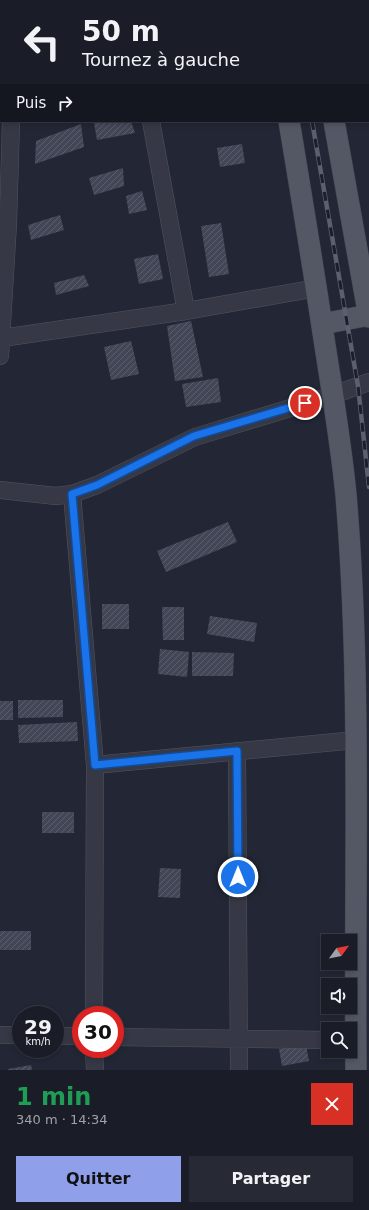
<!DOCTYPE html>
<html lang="fr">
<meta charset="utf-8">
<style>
:root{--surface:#1a1d28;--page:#272a34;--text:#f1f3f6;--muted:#9fa2a8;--line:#383b45;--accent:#8f9fe9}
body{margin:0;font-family:"DejaVu Sans",sans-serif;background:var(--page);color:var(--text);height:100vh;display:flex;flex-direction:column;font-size:15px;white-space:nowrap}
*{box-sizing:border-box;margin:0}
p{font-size:13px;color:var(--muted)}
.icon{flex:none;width:22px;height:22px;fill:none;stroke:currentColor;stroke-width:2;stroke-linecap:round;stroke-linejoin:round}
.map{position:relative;height:1070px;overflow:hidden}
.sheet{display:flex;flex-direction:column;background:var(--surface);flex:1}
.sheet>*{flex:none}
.top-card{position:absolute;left:0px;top:0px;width:369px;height:122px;box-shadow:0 2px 6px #0003,0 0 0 1px var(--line);background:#1a1d28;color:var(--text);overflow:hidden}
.needle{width:26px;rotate:57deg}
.fabs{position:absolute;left:321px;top:934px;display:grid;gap:8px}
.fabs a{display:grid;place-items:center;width:36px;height:36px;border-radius:0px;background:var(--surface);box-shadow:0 2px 6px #0003,0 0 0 1px var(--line);font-size:20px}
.speed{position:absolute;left:12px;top:1006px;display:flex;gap:8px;font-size:20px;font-weight:700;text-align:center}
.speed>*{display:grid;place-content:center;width:52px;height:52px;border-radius:50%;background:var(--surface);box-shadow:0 2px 6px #0003,0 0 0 1px var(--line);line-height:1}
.speed small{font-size:10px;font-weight:400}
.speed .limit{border:6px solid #d22;background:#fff;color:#111}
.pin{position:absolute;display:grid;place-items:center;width:34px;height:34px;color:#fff;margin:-17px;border:2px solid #fff;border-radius:50%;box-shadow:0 1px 4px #0007}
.me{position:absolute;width:44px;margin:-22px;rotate:0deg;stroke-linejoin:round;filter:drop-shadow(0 0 3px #0008)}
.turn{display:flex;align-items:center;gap:14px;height:84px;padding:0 16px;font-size:18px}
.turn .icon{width:52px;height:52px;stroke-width:2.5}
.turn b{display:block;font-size:28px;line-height:34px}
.then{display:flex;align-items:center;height:38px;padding:0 16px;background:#0003;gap:8px;font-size:15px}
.round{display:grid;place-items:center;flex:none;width:42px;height:42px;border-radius:0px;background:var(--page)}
.headline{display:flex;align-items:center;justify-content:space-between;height:68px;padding:0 16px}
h1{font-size:24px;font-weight:800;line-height:30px;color:#1e9e55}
.cta{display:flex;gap:8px;margin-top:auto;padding:8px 16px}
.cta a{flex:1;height:46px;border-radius:0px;background:var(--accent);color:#111;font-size:16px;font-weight:800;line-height:46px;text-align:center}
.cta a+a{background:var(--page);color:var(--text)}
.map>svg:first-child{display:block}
</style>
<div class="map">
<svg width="369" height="1070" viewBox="0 0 369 1070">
<defs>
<pattern id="building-hatch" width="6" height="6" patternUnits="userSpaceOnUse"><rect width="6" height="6" fill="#424656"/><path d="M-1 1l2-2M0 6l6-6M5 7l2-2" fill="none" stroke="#5b5e6d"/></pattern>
</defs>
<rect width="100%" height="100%" fill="#232735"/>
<!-- building -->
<path fill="url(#building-hatch)" d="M 101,121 L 131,121 L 135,133 L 97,140 L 94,123 Z
M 81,124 L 84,147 L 35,164 L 36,141 Z
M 242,144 L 245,163 L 220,167 L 217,148 Z
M 123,168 L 124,186 L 94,195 L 89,178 Z
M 142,191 L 147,210 L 129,214 L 126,196 Z
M 60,215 L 64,230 L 31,240 L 28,225 Z
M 221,223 L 229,274 L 209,277 L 201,226 Z
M 158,254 L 163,279 L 139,284 L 134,259 Z
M 84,275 L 89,286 L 56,295 L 54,283 Z
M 191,321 L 203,377 L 175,381 L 167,326 Z
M 131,341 L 139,374 L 111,380 L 104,347 Z
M 218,378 L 221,402 L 186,407 L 182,384 Z
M 228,522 L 237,542 L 166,572 L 157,551 Z
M 102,604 L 129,604 L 129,629 L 102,629 Z
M 162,607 L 184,607 L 184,640 L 163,640 Z
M 210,616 L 257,623 L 254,642 L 207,634 Z
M 160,649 L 189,652 L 187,677 L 158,674 Z
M 192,652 L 234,653 L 233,676 L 192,676 Z
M 18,700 L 63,700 L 63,717 L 18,718 Z
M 0,701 L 13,701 L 13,720 L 0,720 Z
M 77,722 L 78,741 L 19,743 L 18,725 Z
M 42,812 L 74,812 L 74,833 L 42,833 Z
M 160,868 L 181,869 L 180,898 L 158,897 Z
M 0,931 L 31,931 L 31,950 L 0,950 Z
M 306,1045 L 309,1061 L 282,1066 L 279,1049 Z
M 31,1065 L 32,1070 L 8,1070 L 8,1069 Z"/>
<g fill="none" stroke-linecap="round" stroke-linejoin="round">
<!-- minor casing -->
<g stroke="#515460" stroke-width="18">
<path id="minor" d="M 129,0 L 129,1
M 0,19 L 1,26
M 368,52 L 369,52
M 151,121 L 186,311
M 2,338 L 186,311 L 317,288
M 0,356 L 8,224 L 11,121
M 0,490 L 56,496 L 72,494 L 97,485 L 195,437 L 333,395 L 369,382
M 72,494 L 95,765 L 94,1015
M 237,751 L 239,1070
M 95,765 L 356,740
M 0,1035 L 21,1035
M 55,1036 L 81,1036
M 115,1037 L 328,1040
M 94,1049 L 95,1070"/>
</g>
<!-- major casing -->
<g stroke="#40434f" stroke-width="22">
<path id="major" d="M 269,0 L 269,1
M 313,0 L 313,1
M 289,121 C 301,193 313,266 324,339 C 332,391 341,443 346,495 C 362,686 354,879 356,1070
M 334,121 L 369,317
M 322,324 L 369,315"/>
</g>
<!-- minor -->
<use href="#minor" stroke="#363945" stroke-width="17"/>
<!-- major -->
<use href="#major" stroke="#545865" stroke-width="21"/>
<!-- rail casing -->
<g stroke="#5b5f6e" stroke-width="4.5">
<path id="rail" d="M 290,0 L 290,1
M 312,121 L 358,386 L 369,487"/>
</g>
<!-- rail -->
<use href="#rail" stroke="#1c1f2a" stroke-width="3" stroke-dasharray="9" stroke-linecap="butt"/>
</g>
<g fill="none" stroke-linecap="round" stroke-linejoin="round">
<!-- route casing -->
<g stroke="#114b97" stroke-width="10">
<path id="route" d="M 238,877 L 237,751 L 95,765 L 72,494 L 97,485 L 194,436 L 305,403"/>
</g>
<!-- route -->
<use href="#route" stroke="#1a73e8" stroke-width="7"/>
</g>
</svg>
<div class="fabs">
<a><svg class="needle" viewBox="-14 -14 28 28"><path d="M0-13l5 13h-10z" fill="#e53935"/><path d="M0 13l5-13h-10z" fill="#9fa2a8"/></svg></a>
<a><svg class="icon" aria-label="sound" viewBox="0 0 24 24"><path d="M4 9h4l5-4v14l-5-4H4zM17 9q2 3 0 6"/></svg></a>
<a><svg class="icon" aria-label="search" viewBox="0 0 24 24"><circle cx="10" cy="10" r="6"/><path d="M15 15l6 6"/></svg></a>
</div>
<div class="speed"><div>29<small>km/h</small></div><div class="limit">30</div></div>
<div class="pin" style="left:305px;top:403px;background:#d93025"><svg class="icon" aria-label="arrive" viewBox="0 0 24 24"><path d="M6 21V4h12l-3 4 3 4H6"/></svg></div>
<svg class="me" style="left:238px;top:877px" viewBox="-20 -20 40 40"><circle r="17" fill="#1a73e8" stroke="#fff" stroke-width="3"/><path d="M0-11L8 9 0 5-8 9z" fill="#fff"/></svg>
<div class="top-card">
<div class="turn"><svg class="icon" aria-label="left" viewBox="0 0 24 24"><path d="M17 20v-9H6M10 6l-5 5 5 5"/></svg><div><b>50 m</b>Tournez à gauche</div></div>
<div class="then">Puis<svg class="icon" aria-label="right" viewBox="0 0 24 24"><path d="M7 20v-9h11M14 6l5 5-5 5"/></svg></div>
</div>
</div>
<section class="sheet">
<div class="headline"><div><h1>1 min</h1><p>340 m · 14:34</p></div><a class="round" style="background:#d93025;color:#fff"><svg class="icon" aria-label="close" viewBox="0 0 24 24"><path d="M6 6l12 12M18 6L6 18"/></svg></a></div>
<div class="cta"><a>Quitter</a><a>Partager</a></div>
</section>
